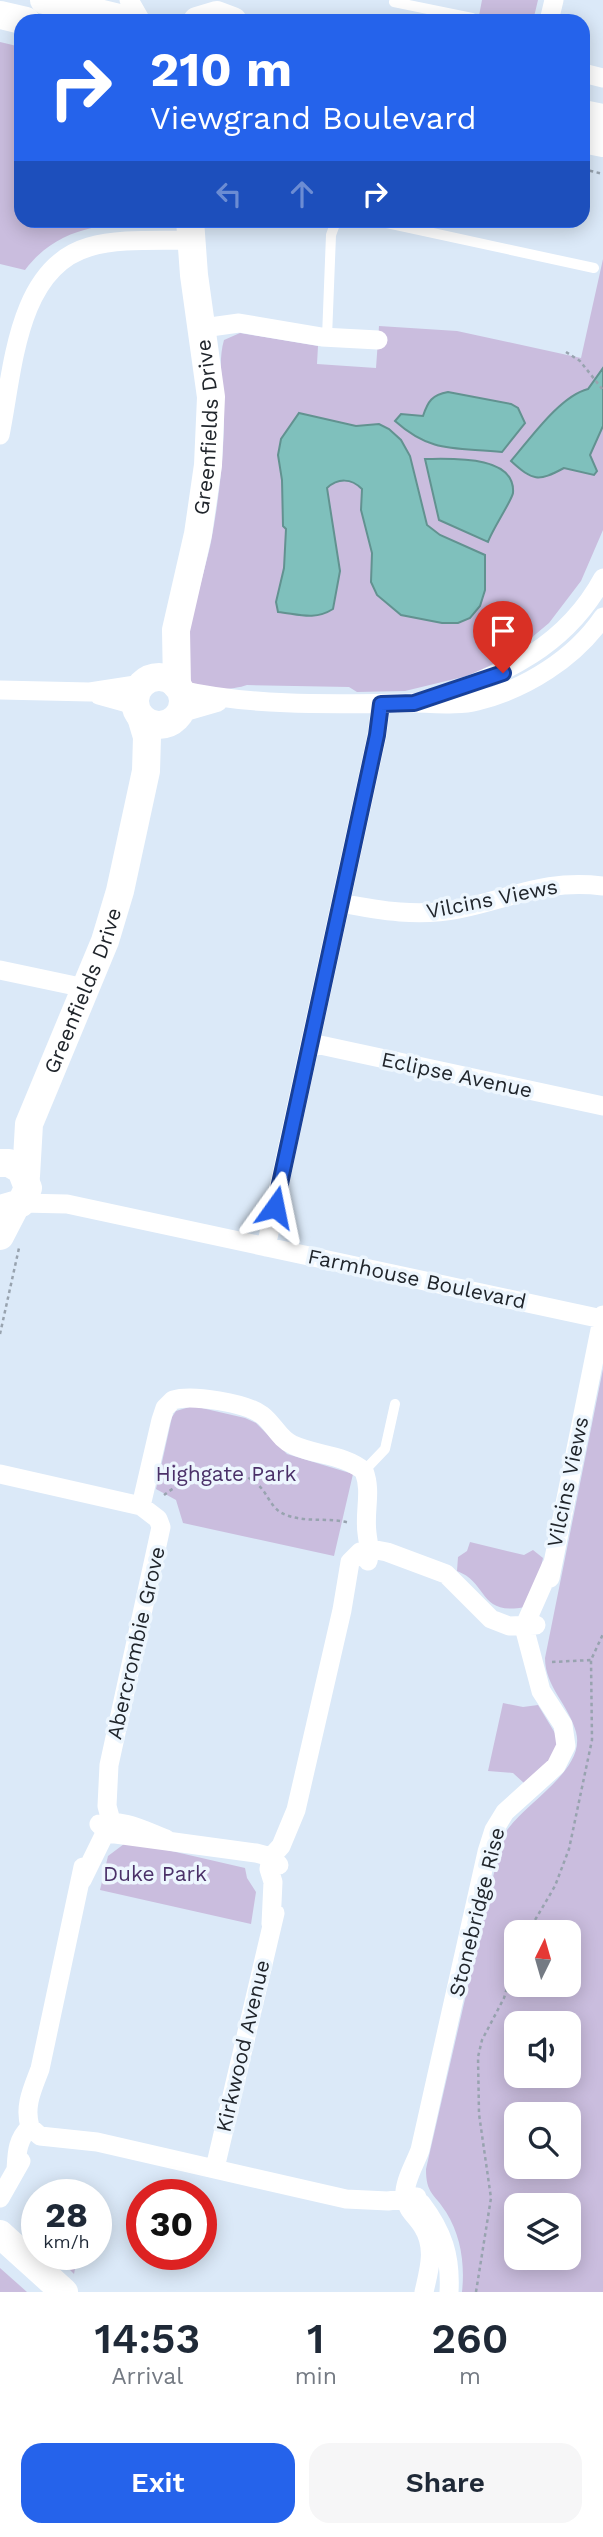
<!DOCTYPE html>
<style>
:root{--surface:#fff;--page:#f6f6f7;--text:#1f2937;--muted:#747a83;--accent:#2563eb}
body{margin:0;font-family:"Work Sans",sans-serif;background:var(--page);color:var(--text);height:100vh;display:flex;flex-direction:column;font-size:26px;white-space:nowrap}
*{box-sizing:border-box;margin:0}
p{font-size:23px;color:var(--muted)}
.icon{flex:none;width:38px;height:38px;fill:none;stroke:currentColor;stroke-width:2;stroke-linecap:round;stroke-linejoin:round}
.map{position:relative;height:2292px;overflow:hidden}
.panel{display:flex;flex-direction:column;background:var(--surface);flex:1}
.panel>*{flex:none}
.hud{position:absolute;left:14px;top:14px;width:576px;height:214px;border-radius:21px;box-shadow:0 4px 18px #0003;background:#2563eb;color:#fff;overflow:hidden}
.needle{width:46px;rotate:5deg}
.buttons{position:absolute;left:504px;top:1920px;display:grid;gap:14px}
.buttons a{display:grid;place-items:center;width:77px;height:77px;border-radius:14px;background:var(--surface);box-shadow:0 4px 18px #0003;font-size:35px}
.speed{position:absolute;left:21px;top:2179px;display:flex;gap:14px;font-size:35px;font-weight:700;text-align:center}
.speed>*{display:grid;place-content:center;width:91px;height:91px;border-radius:50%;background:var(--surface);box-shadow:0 4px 18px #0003;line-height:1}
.speed small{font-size:18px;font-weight:400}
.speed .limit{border:10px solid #d22;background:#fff;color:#111}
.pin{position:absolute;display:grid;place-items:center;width:60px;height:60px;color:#fff;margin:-72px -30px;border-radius:50% 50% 50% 0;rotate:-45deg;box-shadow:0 0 7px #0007}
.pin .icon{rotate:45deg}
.me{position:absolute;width:77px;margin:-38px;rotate:12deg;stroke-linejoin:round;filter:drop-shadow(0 0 5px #0008)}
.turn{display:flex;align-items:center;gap:24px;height:147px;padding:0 21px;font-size:32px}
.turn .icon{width:91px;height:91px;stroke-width:2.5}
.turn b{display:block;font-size:49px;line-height:60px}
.lanes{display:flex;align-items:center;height:66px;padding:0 21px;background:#0003;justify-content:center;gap:35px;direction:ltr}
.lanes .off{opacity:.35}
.eta{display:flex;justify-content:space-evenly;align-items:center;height:119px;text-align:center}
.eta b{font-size:42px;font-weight:600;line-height:49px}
.cta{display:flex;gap:14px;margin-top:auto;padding:14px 21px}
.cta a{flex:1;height:80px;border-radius:21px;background:var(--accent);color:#fff;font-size:28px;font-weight:600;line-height:80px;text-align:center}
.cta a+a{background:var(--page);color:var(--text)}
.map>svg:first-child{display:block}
</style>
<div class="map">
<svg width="603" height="2292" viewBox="0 0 603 2292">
<rect width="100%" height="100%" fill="#dbe9f8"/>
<!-- green -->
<path fill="#cabdde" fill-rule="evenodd" d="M 482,0 L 538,0 L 533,21 L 478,21 Z
M 0,42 L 21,47 L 21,220 L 157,221 C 106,224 59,225 25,270 L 0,264 Z
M 603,259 L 603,530 L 581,581 L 549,623 L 512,654 L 489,666 L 467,676 L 405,691 L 357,692 L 349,687 L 247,685 C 233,690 195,694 187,677 C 178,657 206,568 211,542 C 219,499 224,457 224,415 C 224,390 217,364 224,340 L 240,333 L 318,346 L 317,364 L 376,368 L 379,326 L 457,331 L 581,358 Z
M 603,1369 L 603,2292 L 462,2292 C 465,2264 461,2236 446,2212 C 434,2193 426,2194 426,2169 L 502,1838 C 519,1805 587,1772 576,1732 C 569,1705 545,1687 545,1658 ZM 516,1932 L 569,1932 L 569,1984 L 516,1984 ZM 516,2023 L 569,2023 L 569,2076 L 516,2076 ZM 516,2114 L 569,2114 L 569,2166 L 516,2166 ZM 516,2205 L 569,2205 L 569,2258 L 516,2258 Z
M 193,1406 L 245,1418 L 256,1423 L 287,1454 L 353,1474 L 334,1556 L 183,1523 L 176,1500 L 156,1489 L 172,1417 L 176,1411 Z
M 470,1542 L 524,1555 L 533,1550 L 543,1558 L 538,1582 L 525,1607 C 478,1616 489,1583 457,1571 L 458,1557 L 467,1551 Z
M 503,1703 L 523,1707 L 538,1705 L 558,1738 L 553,1760 L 525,1784 L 513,1773 L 488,1771 Z
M 128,1841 L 245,1868 L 247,1878 L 256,1892 L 251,1924 L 100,1890 L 108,1856 Z
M 54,2254 L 78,2254 L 74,2274 Z
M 0,2268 L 27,2292 L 0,2292 Z"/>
<!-- water -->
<path fill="#7fc0bc" stroke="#629290" stroke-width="2" d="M 603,368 L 603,426 L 590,455 L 597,471 L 594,475 L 564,468 C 538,482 533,481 511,461 C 530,439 560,396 588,389 Z
M 448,392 L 511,404 L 518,408 L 525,423 L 502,452 C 456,447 432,454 395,421 L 401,414 L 423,416 C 428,401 432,395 448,392 Z
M 299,413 L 356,426 L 379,424 L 389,429 L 401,440 L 410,456 L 427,525 L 440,535 L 485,555 L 485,590 L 480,606 L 470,618 L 458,623 L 442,623 L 401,615 L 377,595 L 371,582 L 372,553 L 361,510 L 362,489 C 351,478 338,478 327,488 L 340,571 L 333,609 C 314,621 298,614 278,612 L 276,602 L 284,568 L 286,529 L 283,526 L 282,480 L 278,455 L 281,439 Z
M 425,459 C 448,459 516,454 513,493 C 512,500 492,530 488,542 L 439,520 Z"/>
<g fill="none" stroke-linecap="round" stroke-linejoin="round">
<!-- path -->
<path stroke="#98a3af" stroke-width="2.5" stroke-dasharray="3.5 3.5" stroke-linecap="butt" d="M 583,169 L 603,174
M 566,352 L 580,361 L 603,390
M 0,1334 L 19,1248
M 164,1495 C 190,1475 228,1459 257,1484 C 269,1494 270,1509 286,1515 C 307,1523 329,1517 350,1523
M 552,1662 L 591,1660
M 528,1932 L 555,1886 L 569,1849 L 592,1740 L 591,1660 L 603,1634
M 476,2292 L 491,2198 L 479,2114 L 478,2057 L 482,2040 L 504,1998 L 516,1958"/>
<!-- lane -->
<path stroke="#fff" stroke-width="10" d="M 394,2 L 472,18
M 373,220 L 594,268
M 327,337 L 331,235 L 335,224 L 341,220
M 364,1471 L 385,1449 L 395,1404"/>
<!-- street -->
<path stroke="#fff" stroke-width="19" d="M 129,0 L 141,21
M 549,21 L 554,0
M 583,73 L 603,78
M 203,328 L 239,323 L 322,337 L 378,340
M 0,435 C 13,372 16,268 89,247 C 120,238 158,241 190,240
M 0,690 L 90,692 L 142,684
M 180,690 C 255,707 337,704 414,703 C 434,703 458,706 477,701 C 526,689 575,658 603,617
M 99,695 L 135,705
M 435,697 C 505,675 567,645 603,578
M 180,713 L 218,702
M 341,903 C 381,911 419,917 459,909 C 513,898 545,879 603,886
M 0,970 L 85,988
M 311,1043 L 603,1106
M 21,1203 L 67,1204 L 602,1319
M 266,1247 L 377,735 L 381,704
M 0,1474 L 141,1506 L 158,1519 L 161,1527 L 109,1765 L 107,1806 L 111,1821 L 82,1880
M 141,1506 L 161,1420 L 165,1408 L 173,1400 C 192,1394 246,1403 262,1415 C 274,1424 279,1439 293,1445 C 317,1456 343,1454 364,1471 C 372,1492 364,1511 367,1533 C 368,1544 371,1549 368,1561
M 550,1578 L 603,1315
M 166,1839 C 145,1831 122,1818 99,1824 L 108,1833 L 256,1853 L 271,1857 L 279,1865
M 271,1924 L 273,1882 L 269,1869 L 271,1857 L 281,1846 L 296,1810 L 342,1610 L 350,1562 L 360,1552 L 371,1549 L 387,1552 L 446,1574 L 491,1619 L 509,1626 L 536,1625
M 30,2127 L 40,2136 L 97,2142 L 346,2199 L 388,2201 L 417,2197
M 215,2168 L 275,1913
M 16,2170 C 17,2152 17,2140 30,2127 C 24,2106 32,2090 40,2069 L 83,1867
M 0,2198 L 21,2161
M 421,2203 C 443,2232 451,2256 449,2292
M 424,2292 C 429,2270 436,2248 423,2227 C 417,2217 407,2210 405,2198 C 403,2183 415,2164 420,2150 L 487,1852 L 494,1830 L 505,1812 L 556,1766 L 566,1746 L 563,1725 L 541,1691 L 524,1627 L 551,1566"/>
<!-- secondary -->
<g stroke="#fff" stroke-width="28">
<path d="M 44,0 L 132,21"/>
<path d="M 0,15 L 26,21"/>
<path d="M 197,21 L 217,15 L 233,21"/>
<path d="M 583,114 L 603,118"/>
<path d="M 583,139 L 603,143"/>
<circle cx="159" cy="701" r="24"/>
<path id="s1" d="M 177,686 L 176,630 L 198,534 L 208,465 L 211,397 L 194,275 L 190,220"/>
<path d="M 0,1163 L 9,1163 L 21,1170 L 28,1188 L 21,1203 L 0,1209"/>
<path id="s2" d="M 26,1176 L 29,1124 L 105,941 L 120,891 L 146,771 L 147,737 L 141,717"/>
<path d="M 0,1236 L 15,1207"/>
<path d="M 0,2234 L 64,2292"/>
</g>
</g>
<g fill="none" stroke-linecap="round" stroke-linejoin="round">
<!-- route casing -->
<g stroke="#184099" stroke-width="18">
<path id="route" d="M 275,1207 L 377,735 L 381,704 L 414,703 L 503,673"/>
</g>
<!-- route -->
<use href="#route" stroke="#2563eb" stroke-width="12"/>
</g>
<g text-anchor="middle" stroke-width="7" stroke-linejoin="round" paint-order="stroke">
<!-- street labels -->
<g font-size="21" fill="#20252b" stroke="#edf6fe">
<text dy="7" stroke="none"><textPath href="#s1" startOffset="262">Greenfields Drive</textPath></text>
<text transform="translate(492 899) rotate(-11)" y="7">Vilcins Views</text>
<text dy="7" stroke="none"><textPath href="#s2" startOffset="196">Greenfields Drive</textPath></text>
<text transform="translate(457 1075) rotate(12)" y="7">Eclipse Avenue</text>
<text transform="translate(417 1279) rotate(12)" y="7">Farmhouse Boulevard</text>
<text transform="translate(568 1482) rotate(-78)" y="7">Vilcins Views</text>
<text transform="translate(136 1643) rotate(-77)" y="7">Abercrombie Grove</text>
<text transform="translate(477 1912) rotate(-76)" y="7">Stonebridge Rise</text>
<text transform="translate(243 2046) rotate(-77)" y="7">Kirkwood Avenue</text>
</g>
<!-- park labels -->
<g font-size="21" fill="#4b3169" stroke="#edf6fe">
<text x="226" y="1481">Highgate Park</text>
<text x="155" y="1881">Duke Park</text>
</g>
</g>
</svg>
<div class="buttons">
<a><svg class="needle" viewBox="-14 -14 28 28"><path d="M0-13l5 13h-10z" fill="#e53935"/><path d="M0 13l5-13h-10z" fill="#747a83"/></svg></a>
<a><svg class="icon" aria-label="sound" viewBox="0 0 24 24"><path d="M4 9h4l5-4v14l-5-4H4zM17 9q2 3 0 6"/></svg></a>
<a><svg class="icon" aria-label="search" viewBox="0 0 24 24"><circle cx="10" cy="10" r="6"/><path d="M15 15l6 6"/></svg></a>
<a><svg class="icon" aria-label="layers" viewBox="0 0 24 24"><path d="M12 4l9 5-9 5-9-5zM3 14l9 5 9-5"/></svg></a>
</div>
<div class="speed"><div>28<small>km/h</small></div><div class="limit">30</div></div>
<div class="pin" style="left:503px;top:673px;background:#d93025"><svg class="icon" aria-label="arrive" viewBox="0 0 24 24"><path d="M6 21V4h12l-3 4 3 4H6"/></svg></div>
<svg class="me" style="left:275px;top:1207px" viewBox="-20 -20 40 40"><path d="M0-17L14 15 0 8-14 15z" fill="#2563eb" stroke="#fff" stroke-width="4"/></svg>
<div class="hud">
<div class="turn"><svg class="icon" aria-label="right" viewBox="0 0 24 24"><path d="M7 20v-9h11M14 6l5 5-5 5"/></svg><div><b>210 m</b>Viewgrand Boulevard</div></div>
<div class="lanes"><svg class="icon off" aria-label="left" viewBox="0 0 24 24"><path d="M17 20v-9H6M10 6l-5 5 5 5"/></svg><svg class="icon off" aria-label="ahead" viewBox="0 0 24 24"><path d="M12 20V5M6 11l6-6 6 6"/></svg><svg class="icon" aria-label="right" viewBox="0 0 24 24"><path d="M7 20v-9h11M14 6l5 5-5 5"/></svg></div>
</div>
</div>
<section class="panel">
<div class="eta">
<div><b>14:53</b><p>Arrival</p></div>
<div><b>1</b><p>min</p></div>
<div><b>260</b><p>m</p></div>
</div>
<div class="cta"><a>Exit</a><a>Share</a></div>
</section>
